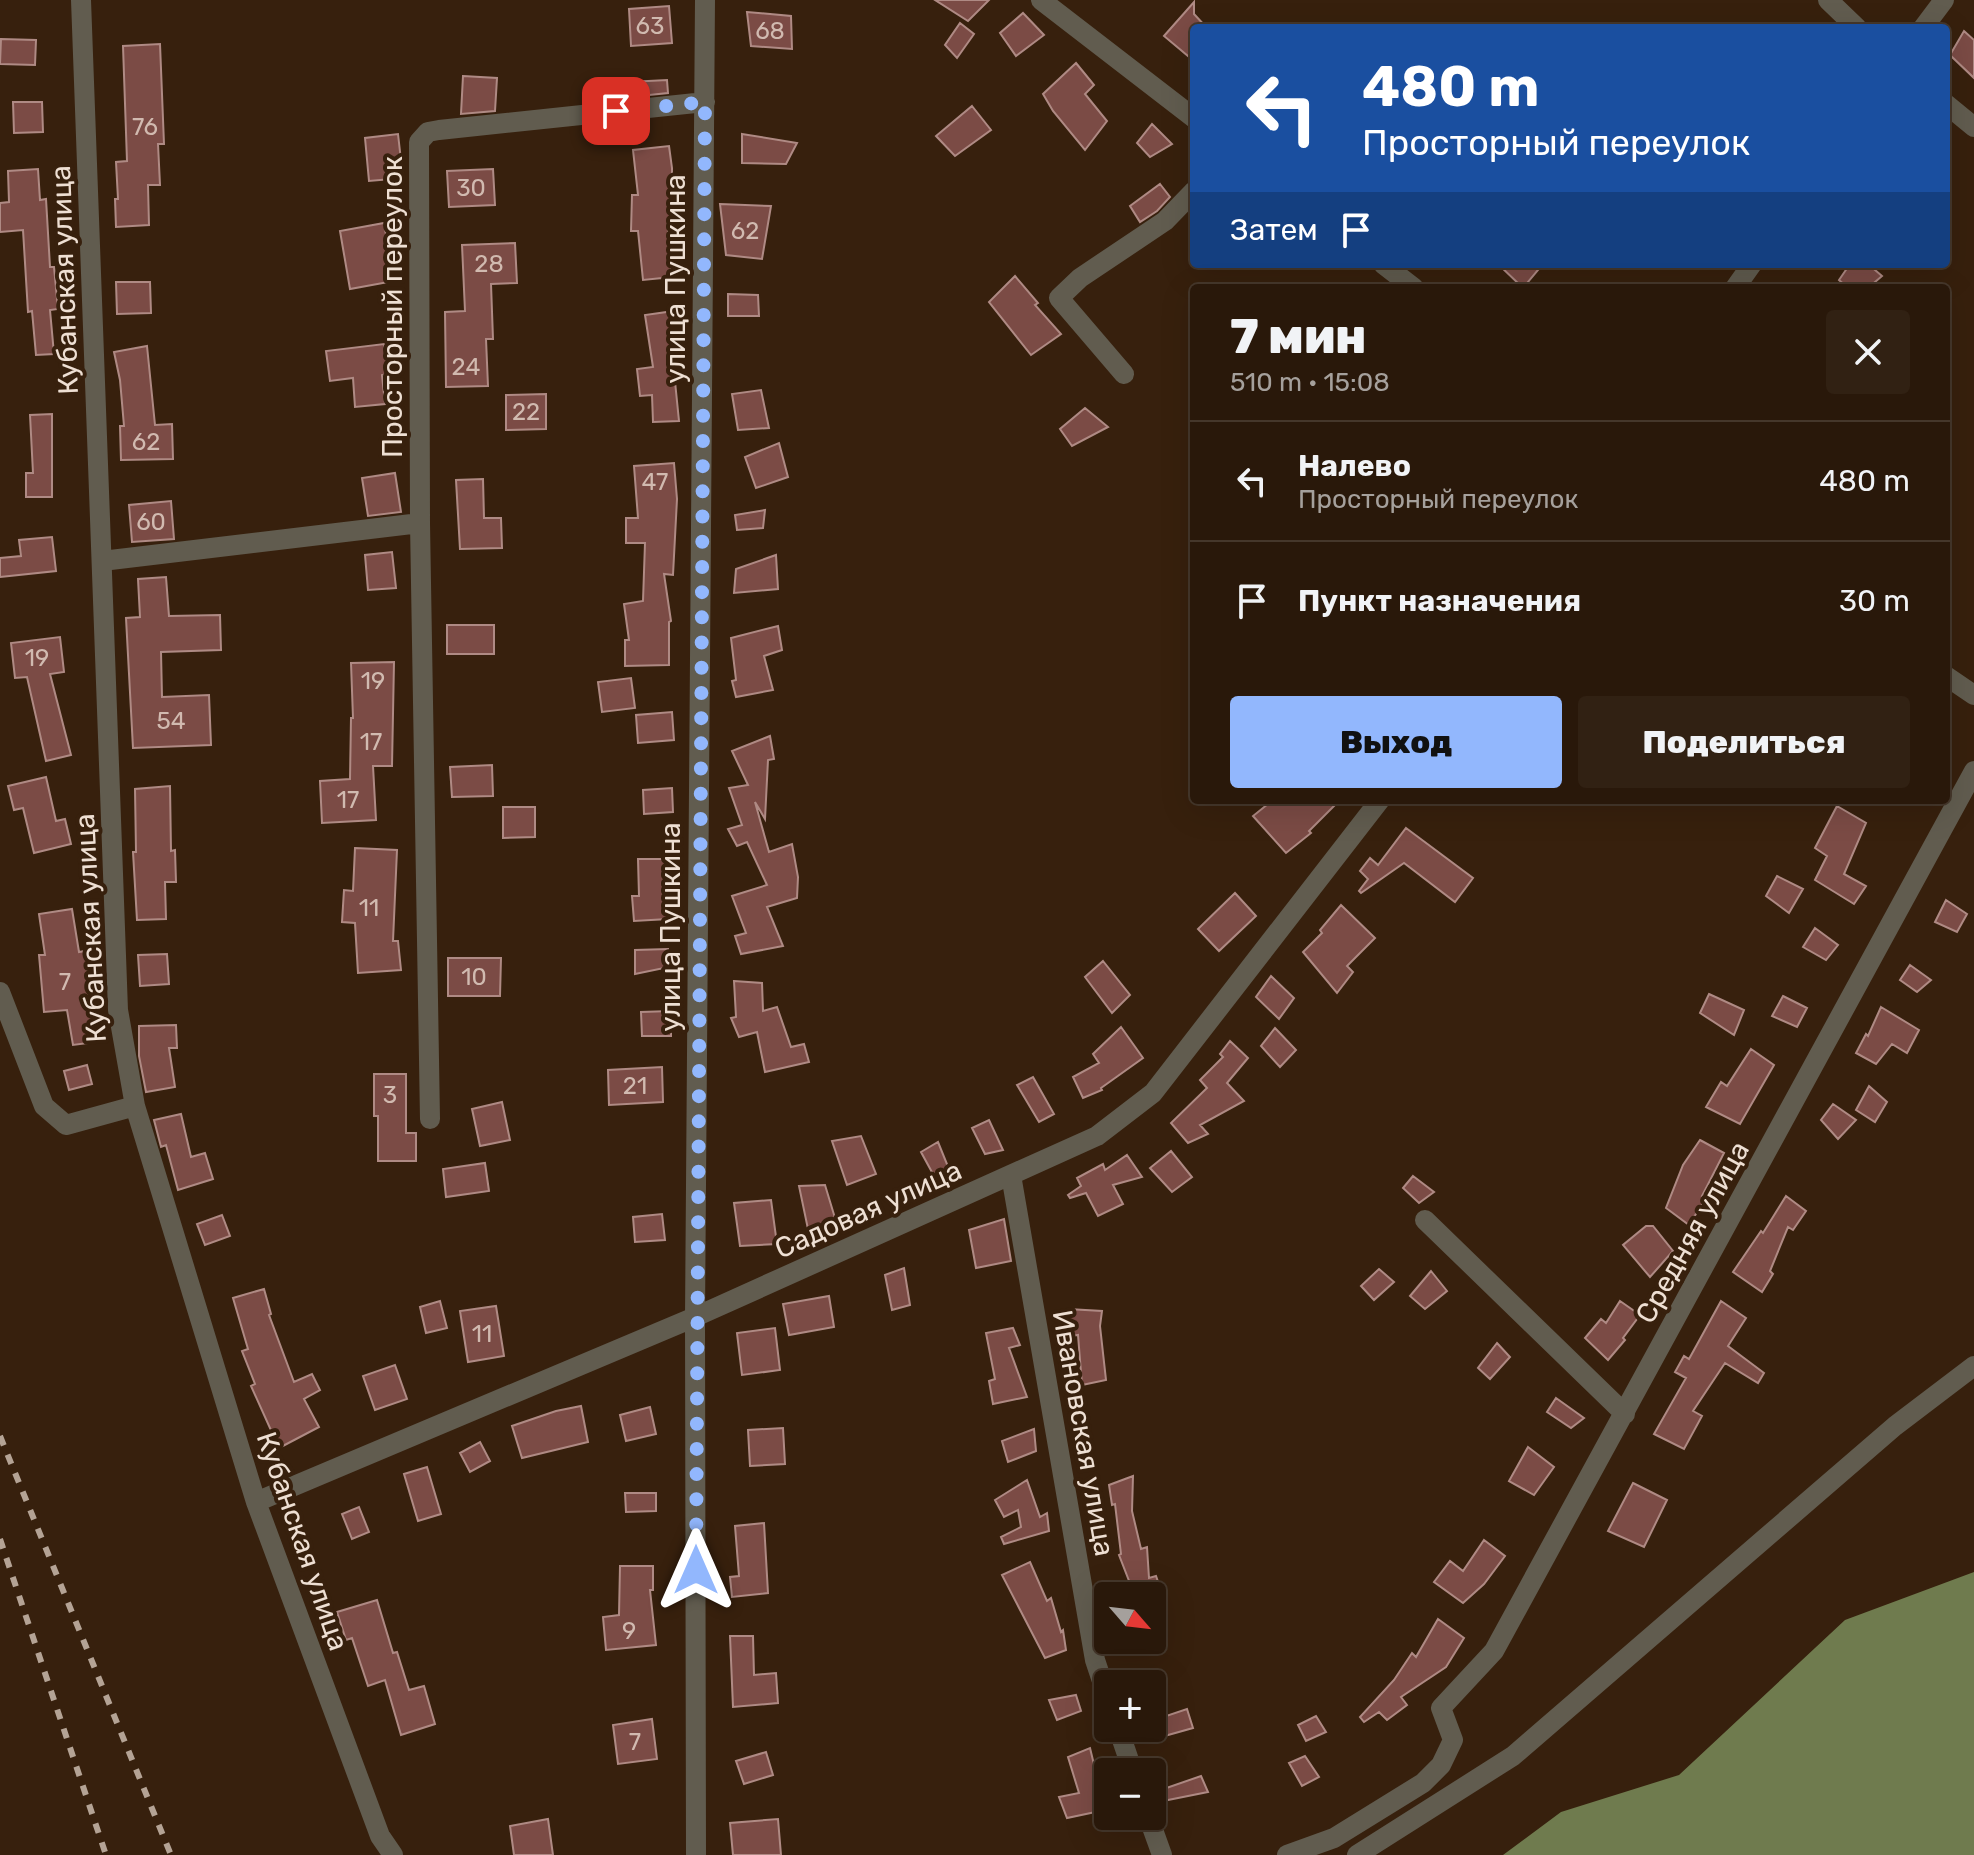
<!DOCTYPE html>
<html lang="ru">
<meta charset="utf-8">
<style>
:root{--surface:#29180a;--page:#312113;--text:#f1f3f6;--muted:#a5a09c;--line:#45372b;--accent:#92b7fd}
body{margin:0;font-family:Rubik,sans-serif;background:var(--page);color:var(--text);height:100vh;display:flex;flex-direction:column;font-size:30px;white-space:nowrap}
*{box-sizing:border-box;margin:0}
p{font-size:26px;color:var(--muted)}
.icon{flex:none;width:44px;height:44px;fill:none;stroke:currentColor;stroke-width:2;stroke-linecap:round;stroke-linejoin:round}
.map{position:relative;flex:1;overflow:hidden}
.sheet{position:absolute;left:1190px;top:284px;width:760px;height:520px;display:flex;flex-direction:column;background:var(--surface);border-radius:8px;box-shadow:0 8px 32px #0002,0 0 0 2px var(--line)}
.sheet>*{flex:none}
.top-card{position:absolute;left:1190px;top:24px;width:760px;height:244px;border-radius:8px;box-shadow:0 8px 32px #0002,0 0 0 2px var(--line);background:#1a4fa0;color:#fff;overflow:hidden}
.needle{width:52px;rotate:118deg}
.controls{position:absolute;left:1094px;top:1582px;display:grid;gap:16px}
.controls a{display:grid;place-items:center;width:72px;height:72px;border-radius:8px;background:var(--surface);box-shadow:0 8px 32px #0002,0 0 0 2px var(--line);font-size:40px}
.pin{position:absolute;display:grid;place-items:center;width:68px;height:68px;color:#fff;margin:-34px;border-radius:16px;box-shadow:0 4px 12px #0006}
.me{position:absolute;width:88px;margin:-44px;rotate:0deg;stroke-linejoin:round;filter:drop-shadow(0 0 6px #0008)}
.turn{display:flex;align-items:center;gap:28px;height:168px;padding:0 40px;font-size:36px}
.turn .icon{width:104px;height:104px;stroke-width:2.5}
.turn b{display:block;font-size:56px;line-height:68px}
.then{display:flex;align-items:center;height:76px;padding:0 40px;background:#0003;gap:16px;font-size:30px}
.round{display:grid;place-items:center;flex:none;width:84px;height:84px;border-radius:8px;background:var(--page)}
.headline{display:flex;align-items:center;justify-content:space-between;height:136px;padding:0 40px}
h1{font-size:48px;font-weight:800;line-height:60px}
.primary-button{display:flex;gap:16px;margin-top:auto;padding:16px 40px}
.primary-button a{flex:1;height:92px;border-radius:8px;background:var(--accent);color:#111;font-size:32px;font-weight:800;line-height:92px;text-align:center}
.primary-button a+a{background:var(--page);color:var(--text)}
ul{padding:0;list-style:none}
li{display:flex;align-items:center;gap:24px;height:120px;padding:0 40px;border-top:2px solid var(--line)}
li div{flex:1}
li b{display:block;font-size:30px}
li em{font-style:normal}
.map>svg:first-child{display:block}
</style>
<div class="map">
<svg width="1974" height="1855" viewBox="0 0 1974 1855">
<rect width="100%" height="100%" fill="#37200d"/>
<!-- water -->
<path fill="#6f7b4e" d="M 1974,1572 L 1974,1855 L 1503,1855 L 1561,1812 L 1679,1775 L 1845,1620 Z"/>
<!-- building -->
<path fill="#7b4b45" stroke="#af8a84" stroke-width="2" d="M 935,0 L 989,0 L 968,21 Z
M 1194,2 L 1194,14 L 1207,28 L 1194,28 L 1194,61 L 1164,36 Z
M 669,6 L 672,43 L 631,46 L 629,9 Z
M 747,12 L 791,16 L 792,49 L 751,46 Z
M 1023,13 L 1044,35 L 1016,56 L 1000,33 Z
M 960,23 L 974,34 L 957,58 L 945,45 Z
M 1964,31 L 1974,40 L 1974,78 L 1950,55 Z
M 1,39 L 36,40 L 35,65 L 0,64 Z
M 160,44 L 164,144 L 158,144 L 160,185 L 148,185 L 149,225 L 116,227 L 115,199 L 118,199 L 116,162 L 127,161 L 123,46 Z
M 1076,63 L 1094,85 L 1085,94 L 1107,121 L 1085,150 L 1053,111 L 1043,94 Z
M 463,76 L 497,78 L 495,111 L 461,114 Z
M 667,80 L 668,93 L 630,97 L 629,82 Z
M 13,102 L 42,102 L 43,132 L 14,133 Z
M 972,106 L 991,130 L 955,156 L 936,136 Z
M 1152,124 L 1172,144 L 1150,157 L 1137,143 Z
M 398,134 L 403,178 L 369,181 L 365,138 Z
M 742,134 L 797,143 L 786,164 L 742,163 Z
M 669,146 L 672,168 L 672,231 L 668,231 L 672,277 L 643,280 L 638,231 L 631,231 L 632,195 L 638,195 L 633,150 Z
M 38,169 L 40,200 L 46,199 L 50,267 L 54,267 L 58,309 L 50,310 L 54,354 L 36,355 L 32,311 L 28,312 L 23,230 L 0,232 L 0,203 L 9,202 L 8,171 Z
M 493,169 L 495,205 L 449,207 L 447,171 Z
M 1160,184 L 1170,197 L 1157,211 L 1140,222 L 1130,206 Z
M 720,204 L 771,206 L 762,259 L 726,255 Z
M 384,223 L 394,281 L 350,289 L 340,231 Z
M 515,243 L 517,283 L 491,284 L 493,339 L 486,339 L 488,386 L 446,387 L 445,312 L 465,311 L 462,245 Z
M 1498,264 L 1543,264 L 1523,288 Z
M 1850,264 L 1868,264 L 1882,276 L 1868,288 L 1848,288 L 1839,280 Z
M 1015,276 L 1038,303 L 1035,305 L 1061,334 L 1031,355 L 989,302 Z
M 116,282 L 150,282 L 151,313 L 117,314 Z
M 728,294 L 758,295 L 759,316 L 728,316 Z
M 674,311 L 678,341 L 671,342 L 679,421 L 653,422 L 652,395 L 640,396 L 637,369 L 653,367 L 645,315 Z
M 384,344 L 388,374 L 382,375 L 385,404 L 355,407 L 353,378 L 330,381 L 326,351 Z
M 147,346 L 155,425 L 172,424 L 173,459 L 121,460 L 120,426 L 124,426 L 120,380 L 114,352 Z
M 761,390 L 769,428 L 738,430 L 732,394 Z
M 546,394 L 546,429 L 506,430 L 506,395 Z
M 1085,408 L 1108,427 L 1072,446 L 1060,429 Z
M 52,414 L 52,497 L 26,497 L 26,473 L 33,473 L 30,415 Z
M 779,443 L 788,477 L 756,488 L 745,457 Z
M 674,463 L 677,499 L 673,575 L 664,574 L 671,621 L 669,622 L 669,665 L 625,666 L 625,640 L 629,640 L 624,604 L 643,601 L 645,543 L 626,543 L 626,518 L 638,518 L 634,466 Z
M 395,473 L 401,512 L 368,516 L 362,478 Z
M 483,479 L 484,518 L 501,518 L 502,548 L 460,549 L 456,480 Z
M 171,501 L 174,539 L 132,542 L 129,505 Z
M 765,510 L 763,528 L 737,530 L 735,515 Z
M 52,537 L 56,571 L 0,577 L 0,558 L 21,556 L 19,540 Z
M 392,552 L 396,588 L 368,590 L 365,555 Z
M 776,555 L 778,589 L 734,593 L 736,569 Z
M 166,577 L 169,616 L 220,615 L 221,650 L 161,652 L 162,697 L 209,695 L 211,745 L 133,748 L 126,618 L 140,617 L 138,579 Z
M 447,625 L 494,625 L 494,654 L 447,654 Z
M 778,626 L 782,650 L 764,656 L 773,690 L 736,697 L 732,681 L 736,680 L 731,638 Z
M 60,637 L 64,672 L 50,674 L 71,755 L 46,761 L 27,677 L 15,678 L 11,643 Z
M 394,662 L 392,766 L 373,766 L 376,820 L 322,823 L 320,781 L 350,779 L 351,718 L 353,718 L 351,663 Z
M 631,678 L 635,708 L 602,712 L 598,682 Z
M 672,712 L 674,740 L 638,743 L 636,715 Z
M 770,736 L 774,759 L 768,760 L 765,819 L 755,802 L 769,852 L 792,844 L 798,877 L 797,898 L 767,907 L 783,946 L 741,954 L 735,936 L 746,933 L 732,896 L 767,885 L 747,842 L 737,846 L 728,829 L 742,825 L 729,788 L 748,785 L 732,751 Z
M 492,765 L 493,796 L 452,797 L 450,767 Z
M 46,777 L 56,821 L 65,819 L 71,844 L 34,853 L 23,808 L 14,810 L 8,786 Z
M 170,786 L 171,851 L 175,850 L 176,882 L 165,882 L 166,919 L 137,920 L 133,852 L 136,852 L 135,789 Z
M 672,788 L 673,812 L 644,814 L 643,790 Z
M 1273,800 L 1340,800 L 1309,831 L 1311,833 L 1286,853 L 1253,816 Z
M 1837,806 L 1866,823 L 1844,874 L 1866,886 L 1854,904 L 1815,880 L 1827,856 L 1815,848 Z
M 503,807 L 535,807 L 535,837 L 503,838 Z
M 1406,828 L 1473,878 L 1455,902 L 1404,863 L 1361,893 L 1359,891 L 1368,879 L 1360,871 L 1370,858 L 1378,865 Z
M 355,848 L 397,850 L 393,941 L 398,941 L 401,970 L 358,973 L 355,923 L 342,922 L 344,890 L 353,891 Z
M 638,859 L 670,859 L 670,884 L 666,884 L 668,919 L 634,921 L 632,896 L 639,896 Z
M 1777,876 L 1803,889 L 1789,913 L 1766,896 Z
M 1235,893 L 1256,916 L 1219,951 L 1198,929 Z
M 1946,900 L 1967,914 L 1957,932 L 1935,922 Z
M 1341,905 L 1375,938 L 1347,966 L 1353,972 L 1337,993 L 1303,952 L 1322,933 L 1320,930 Z
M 72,909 L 79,952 L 85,951 L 91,1012 L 98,1011 L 95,1042 L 73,1045 L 67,1010 L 44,1012 L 39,955 L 45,955 L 39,914 Z
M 1815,928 L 1838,945 L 1826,960 L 1803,947 Z
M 668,949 L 669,967 L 635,974 L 635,950 Z
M 167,954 L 169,984 L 140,986 L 138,955 Z
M 448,958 L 501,958 L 500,996 L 448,996 Z
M 1103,961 L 1130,995 L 1112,1013 L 1085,977 Z
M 1910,965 L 1931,980 L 1917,992 L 1900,980 Z
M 1271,976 L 1294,998 L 1279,1019 L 1256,997 Z
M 734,981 L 762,983 L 763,1011 L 777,1007 L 791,1047 L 804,1044 L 809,1062 L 765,1072 L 757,1032 L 739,1037 L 731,1018 L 736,1017 Z
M 1709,994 L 1744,1010 L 1734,1035 L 1700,1013 Z
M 1783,996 L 1807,1008 L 1797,1027 L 1772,1016 Z
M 1881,1007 L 1919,1030 L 1907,1053 L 1892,1044 L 1876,1064 L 1856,1053 L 1866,1034 L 1868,1036 Z
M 671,1011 L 671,1036 L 642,1036 L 641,1012 Z
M 176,1025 L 177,1048 L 169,1048 L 175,1087 L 146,1092 L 139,1056 L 139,1026 Z
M 1121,1027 L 1143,1058 L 1101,1088 L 1102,1090 L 1083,1098 L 1073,1077 L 1099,1063 L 1093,1054 Z
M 1275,1028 L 1296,1050 L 1280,1067 L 1261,1046 Z
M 1230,1041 L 1248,1058 L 1227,1083 L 1244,1101 L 1200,1125 L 1208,1134 L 1188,1143 L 1171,1123 L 1207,1088 L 1200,1080 L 1223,1057 L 1220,1054 Z
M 1751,1049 L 1774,1065 L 1740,1124 L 1706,1107 L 1721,1082 L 1727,1086 Z
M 87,1065 L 92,1084 L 69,1090 L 64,1071 Z
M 662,1067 L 663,1102 L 609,1105 L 608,1070 Z
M 374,1074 L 406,1074 L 406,1133 L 416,1133 L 416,1161 L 378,1161 L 378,1116 L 374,1116 Z
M 1033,1077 L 1054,1114 L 1039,1122 L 1017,1085 Z
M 1869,1086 L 1887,1102 L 1875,1122 L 1856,1110 Z
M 502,1102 L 510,1140 L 480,1146 L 472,1109 Z
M 1833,1104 L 1856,1120 L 1838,1139 L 1821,1120 Z
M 181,1114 L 191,1157 L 205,1153 L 213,1179 L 178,1190 L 166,1145 L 161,1147 L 154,1120 Z
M 989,1120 L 1003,1150 L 985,1154 L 972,1128 Z
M 861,1136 L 876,1174 L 847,1185 L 832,1141 Z
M 1700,1140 L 1724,1153 L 1702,1196 L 1706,1198 L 1689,1225 L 1666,1208 L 1683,1165 Z
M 938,1142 L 949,1169 L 933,1174 L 921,1152 Z
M 1171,1151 L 1192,1177 L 1172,1192 L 1150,1168 Z
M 1127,1155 L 1142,1177 L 1113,1185 L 1123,1204 L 1098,1216 L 1086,1193 L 1070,1198 L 1068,1195 L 1081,1186 L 1077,1178 L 1103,1164 L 1105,1170 Z
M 485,1163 L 489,1191 L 446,1197 L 443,1169 Z
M 1413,1176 L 1434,1192 L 1419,1203 L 1403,1188 Z
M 825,1185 L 835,1218 L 809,1234 L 799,1186 Z
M 1786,1196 L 1806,1211 L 1793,1230 L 1788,1227 L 1770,1271 L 1773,1274 L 1762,1292 L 1733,1272 L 1761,1231 L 1763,1233 Z
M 771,1200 L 777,1244 L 740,1246 L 734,1203 Z
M 662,1214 L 665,1240 L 635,1242 L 633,1217 Z
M 222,1215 L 230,1236 L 205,1245 L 197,1224 Z
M 1004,1219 L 1011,1261 L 976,1268 L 969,1230 Z
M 1646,1226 L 1653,1226 L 1673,1251 L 1650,1277 L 1623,1245 Z
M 904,1268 L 910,1305 L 892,1310 L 885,1275 Z
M 1379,1269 L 1394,1282 L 1374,1300 L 1361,1286 Z
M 1431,1271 L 1447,1291 L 1425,1309 L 1410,1296 Z
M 264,1289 L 271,1314 L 269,1315 L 294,1382 L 312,1374 L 320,1390 L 304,1399 L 319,1427 L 279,1448 L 251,1386 L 255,1384 L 242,1351 L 248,1349 L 233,1298 Z
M 829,1296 L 834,1327 L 789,1335 L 783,1304 Z
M 440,1301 L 447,1328 L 426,1333 L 420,1307 Z
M 1620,1301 L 1640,1315 L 1623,1338 L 1625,1340 L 1608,1360 L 1585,1338 L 1601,1319 L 1606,1323 Z
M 1721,1301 L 1746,1318 L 1728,1346 L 1764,1373 L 1758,1383 L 1725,1363 L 1693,1411 L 1702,1416 L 1684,1449 L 1654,1434 L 1686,1378 L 1675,1372 L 1684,1356 L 1689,1359 Z
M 496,1306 L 504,1356 L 468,1362 L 460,1311 Z
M 1068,1309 L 1102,1311 L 1100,1326 L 1106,1380 L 1082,1385 L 1078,1335 L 1071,1336 Z
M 775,1328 L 780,1370 L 742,1375 L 737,1333 Z
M 1013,1328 L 1020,1345 L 1009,1348 L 1027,1397 L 993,1404 L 989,1381 L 995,1379 L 986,1333 Z
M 1497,1343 L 1510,1357 L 1490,1379 L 1478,1368 Z
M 395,1365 L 407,1399 L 375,1410 L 363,1376 Z
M 1556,1398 L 1584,1418 L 1571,1428 L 1547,1412 Z
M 581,1406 L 588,1442 L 522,1458 L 512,1426 L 556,1411 Z
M 650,1407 L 656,1434 L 626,1441 L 620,1415 Z
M 783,1428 L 785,1464 L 750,1466 L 748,1430 Z
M 1034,1429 L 1036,1451 L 1008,1462 L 1002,1441 Z
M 480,1442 L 490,1461 L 470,1472 L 460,1453 Z
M 1528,1447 L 1554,1467 L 1534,1495 L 1509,1481 Z
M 427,1467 L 441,1514 L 418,1521 L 404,1474 Z
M 1133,1476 L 1132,1511 L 1141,1549 L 1147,1547 L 1149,1578 L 1156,1576 L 1163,1596 L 1107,1596 L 1131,1586 L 1119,1555 L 1121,1554 L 1115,1504 L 1112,1505 L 1109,1485 Z
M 1027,1480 L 1040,1517 L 1047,1513 L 1049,1531 L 1004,1544 L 1001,1537 L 1021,1527 L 1018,1510 L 1004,1517 L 995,1500 Z
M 1633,1483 L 1667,1500 L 1644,1547 L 1608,1531 Z
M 625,1493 L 656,1493 L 656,1511 L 626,1512 Z
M 359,1507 L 369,1532 L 352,1539 L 342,1514 Z
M 764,1523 L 768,1593 L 732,1597 L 730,1577 L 739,1576 L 735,1526 Z
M 1484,1540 L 1505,1556 L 1484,1584 L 1463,1603 L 1434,1582 L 1450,1561 L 1463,1571 Z
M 1030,1562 L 1047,1601 L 1051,1598 L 1061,1632 L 1063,1630 L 1066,1650 L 1045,1658 L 1002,1575 Z
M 620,1566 L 653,1566 L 653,1590 L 650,1590 L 656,1645 L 606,1650 L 603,1617 L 619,1615 Z
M 377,1600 L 393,1653 L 397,1652 L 409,1690 L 424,1686 L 435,1724 L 401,1735 L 385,1680 L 368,1686 L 352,1638 L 346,1640 L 337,1612 Z
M 1438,1619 L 1464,1638 L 1446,1667 L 1401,1697 L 1407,1705 L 1387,1720 L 1379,1712 L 1364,1722 L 1360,1717 L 1394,1680 L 1412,1653 L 1416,1657 Z
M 730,1636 L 753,1636 L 754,1675 L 776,1673 L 778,1703 L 733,1707 Z
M 1076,1695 L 1081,1711 L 1057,1720 L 1049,1700 Z
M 1187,1709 L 1193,1728 L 1161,1737 L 1154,1720 Z
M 1316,1716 L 1326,1732 L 1306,1741 L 1298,1725 Z
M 652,1719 L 657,1759 L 618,1764 L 613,1725 Z
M 1090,1748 L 1105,1810 L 1067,1818 L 1059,1797 L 1079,1793 L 1068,1757 Z
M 766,1752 L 773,1775 L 744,1784 L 736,1761 Z
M 1305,1756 L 1319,1777 L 1302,1786 L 1289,1763 Z
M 1201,1776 L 1208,1792 L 1153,1803 L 1152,1793 Z
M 548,1819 L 553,1855 L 514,1855 L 510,1826 Z
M 778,1819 L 781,1855 L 733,1855 L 730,1823 Z"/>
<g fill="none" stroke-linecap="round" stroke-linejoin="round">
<!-- minor -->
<path stroke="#615c4f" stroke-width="20" d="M 81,0 L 118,1010 L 135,1106 L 256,1502 L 380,1836 L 393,1855
M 1041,0 L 1194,118
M 1828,0 L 1857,28
M 1923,28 L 1944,0
M 1946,104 L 1974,127
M 1383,264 L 1414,288
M 1735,288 L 1752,264
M 1124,374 L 1059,298 L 1080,278 L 1165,221 L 1194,191
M 102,561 L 420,523
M 1946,676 L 1974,695
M 0,992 L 44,1106 L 66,1125 L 135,1106
M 430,1119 L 420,523 L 419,142 L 428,132 L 439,130 L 705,102
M 1011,1175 L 1095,1660 L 1108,1699
M 1425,1220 L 1625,1414
M 256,1502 L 695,1317 L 1097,1136 L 1153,1093 L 1380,800
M 1118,1728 L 1133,1772
M 1148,1816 L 1162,1855
M 696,1855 L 695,1317 L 705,0
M 1287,1855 L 1334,1838 L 1423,1783 L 1441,1765 L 1453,1740 L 1441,1708 L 1494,1651 L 1974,771
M 1357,1855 L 1513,1756 L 1895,1426 L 1974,1366"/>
<!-- rail -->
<path stroke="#b4a395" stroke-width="6" stroke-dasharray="10 10" stroke-linecap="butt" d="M 0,1436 L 171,1855
M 0,1539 L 106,1855"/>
</g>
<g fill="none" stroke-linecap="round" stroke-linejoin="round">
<!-- route -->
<path stroke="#92b7fd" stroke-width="14" stroke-dasharray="0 25.2" d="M 616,111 L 705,102 L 696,1570"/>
</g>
<g text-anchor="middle" stroke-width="8" stroke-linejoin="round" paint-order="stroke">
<!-- number labels -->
<g font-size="24" fill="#d1bab0">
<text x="650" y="34">63</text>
<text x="770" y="39">68</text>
<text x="145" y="135">76</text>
<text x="471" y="196">30</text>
<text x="745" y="239">62</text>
<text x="489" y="272">28</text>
<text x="466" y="375">24</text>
<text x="526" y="420">22</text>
<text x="146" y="450">62</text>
<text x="655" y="490">47</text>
<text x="151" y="530">60</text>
<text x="37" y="666">19</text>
<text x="373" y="689">19</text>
<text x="171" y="729">54</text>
<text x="371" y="750">17</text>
<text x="348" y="808">17</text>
<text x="369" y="916">11</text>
<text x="474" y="985">10</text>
<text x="65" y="990">7</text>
<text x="635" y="1094">21</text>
<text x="390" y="1103">3</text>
<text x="482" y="1342">11</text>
<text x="629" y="1639">9</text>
<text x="635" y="1750">7</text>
</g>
<!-- street labels -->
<g font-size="28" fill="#eedfd3" stroke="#37200d">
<text transform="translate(675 279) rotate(-90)" y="10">улица Пушкина</text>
<text transform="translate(64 280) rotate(-92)" y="10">Кубанская улица</text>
<text transform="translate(392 307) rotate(-90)" y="10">Просторный переулок</text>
<text transform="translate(670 927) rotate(-90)" y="10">улица Пушкина</text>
<text transform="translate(90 928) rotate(-93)" y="10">Кубанская улица</text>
<text transform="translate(868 1209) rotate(-24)" y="10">Садовая улица</text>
<text transform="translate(1692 1232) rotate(-61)" y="10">Средняя улица</text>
<text transform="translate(1084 1433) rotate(80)" y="10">Ивановская улица</text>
<text transform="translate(303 1541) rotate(71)" y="10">Кубанская улица</text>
</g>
</g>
</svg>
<div class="controls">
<a><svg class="needle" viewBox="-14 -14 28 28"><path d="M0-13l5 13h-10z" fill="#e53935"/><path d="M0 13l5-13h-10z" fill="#a5a09c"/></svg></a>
<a>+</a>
<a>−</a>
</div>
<div class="pin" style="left:616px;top:111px;background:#d93025"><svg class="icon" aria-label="arrive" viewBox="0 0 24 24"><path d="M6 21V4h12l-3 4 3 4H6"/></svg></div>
<svg class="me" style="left:696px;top:1570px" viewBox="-20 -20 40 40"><path d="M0-17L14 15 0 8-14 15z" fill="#92b7fd" stroke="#fff" stroke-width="4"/></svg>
<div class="top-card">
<div class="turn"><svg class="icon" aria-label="left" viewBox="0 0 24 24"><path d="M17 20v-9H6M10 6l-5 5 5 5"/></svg><div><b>480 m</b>Просторный переулок</div></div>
<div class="then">Затем<svg class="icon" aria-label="arrive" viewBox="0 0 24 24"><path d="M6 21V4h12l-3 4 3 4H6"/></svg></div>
</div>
<section class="sheet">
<div class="headline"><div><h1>7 мин</h1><p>510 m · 15:08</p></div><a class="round"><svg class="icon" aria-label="close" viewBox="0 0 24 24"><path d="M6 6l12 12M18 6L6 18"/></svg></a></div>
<ul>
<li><svg class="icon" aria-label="left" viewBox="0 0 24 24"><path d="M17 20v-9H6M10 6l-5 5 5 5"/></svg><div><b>Налево</b><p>Просторный переулок</p></div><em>480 m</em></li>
<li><svg class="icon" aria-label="arrive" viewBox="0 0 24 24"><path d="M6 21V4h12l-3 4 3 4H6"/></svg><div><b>Пункт назначения</b></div><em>30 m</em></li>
</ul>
<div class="primary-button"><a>Выход</a><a>Поделиться</a></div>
</section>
</div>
